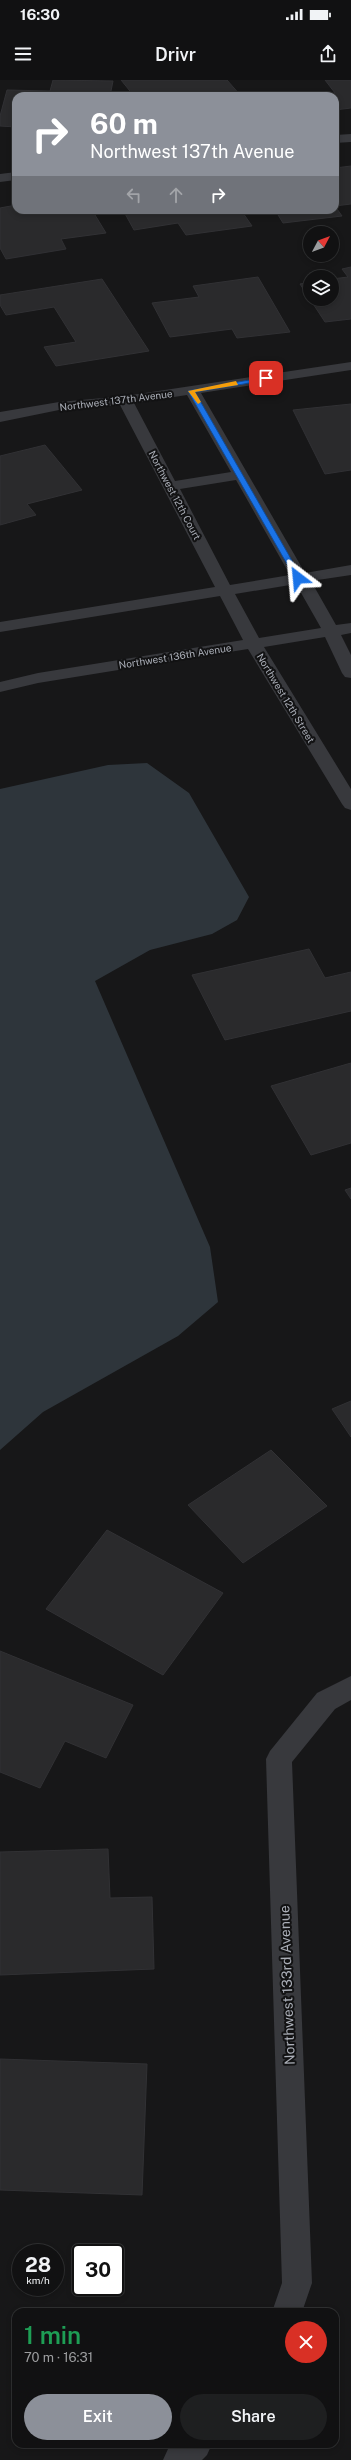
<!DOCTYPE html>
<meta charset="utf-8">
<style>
:root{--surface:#111112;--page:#1e1f20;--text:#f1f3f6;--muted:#9c9d9f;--line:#303132;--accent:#8c9099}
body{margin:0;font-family:"Public Sans",sans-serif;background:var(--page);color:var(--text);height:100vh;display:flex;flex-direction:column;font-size:15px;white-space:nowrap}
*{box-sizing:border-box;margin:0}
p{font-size:13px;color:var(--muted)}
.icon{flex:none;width:22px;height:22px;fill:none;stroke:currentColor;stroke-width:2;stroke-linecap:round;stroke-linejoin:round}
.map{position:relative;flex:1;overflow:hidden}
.panel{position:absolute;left:12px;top:2228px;width:327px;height:140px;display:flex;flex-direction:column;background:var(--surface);border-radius:12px;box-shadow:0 2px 6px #0003,0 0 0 1px var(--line)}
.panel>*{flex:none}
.guide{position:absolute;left:12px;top:12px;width:327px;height:122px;border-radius:12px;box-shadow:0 2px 6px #0003,0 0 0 1px var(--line);background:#8c9099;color:#fff;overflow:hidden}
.needle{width:26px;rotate:49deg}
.tools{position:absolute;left:303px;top:146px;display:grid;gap:8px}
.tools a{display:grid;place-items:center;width:36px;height:36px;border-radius:50%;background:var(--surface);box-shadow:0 2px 6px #0003,0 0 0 1px var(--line);font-size:20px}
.speed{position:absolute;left:12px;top:2164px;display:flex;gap:8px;font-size:20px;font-weight:700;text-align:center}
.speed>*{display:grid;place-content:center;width:52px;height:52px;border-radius:50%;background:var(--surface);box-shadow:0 2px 6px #0003,0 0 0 1px var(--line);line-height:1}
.speed small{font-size:10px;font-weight:400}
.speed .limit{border:2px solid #111;border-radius:6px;background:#fff;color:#111}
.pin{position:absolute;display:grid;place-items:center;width:34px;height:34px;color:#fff;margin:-17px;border-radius:8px;box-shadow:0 2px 6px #0006}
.me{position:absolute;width:44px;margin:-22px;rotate:331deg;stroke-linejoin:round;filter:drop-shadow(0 0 3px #0008)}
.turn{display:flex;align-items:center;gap:14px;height:84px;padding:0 12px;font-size:18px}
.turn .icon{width:52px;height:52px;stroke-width:2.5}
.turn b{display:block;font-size:28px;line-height:34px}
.lanes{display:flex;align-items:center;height:38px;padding:0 12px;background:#0003;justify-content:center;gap:20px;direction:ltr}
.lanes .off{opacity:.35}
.round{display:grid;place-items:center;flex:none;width:42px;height:42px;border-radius:21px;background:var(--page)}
.summary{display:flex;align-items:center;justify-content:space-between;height:68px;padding:0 12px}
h1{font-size:24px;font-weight:600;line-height:30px;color:#1e9e55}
.button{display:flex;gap:8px;margin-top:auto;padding:8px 12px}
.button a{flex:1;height:46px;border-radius:24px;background:var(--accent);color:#fff;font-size:16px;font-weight:600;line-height:46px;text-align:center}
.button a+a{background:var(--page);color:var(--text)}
.status{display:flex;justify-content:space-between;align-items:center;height:28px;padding:0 20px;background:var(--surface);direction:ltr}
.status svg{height:11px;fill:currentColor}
header{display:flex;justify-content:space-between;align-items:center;height:52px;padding:0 12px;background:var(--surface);font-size:18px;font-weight:600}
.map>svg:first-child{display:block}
</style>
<div class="status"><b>16:30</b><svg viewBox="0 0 49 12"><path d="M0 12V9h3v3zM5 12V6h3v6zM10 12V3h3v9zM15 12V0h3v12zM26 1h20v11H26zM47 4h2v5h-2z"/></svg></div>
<header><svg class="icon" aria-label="menu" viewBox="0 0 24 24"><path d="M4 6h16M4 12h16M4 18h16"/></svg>Drivr<svg class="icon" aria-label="share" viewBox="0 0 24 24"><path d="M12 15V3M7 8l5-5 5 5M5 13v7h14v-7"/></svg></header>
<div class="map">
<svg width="351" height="2380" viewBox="0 0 351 2380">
<rect width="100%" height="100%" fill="#171718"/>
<!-- water -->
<path fill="#2e353b" d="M 147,683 L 189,713 L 249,817 L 237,840 L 212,854 L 150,870 L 95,901 L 210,1167 L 218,1222 L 178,1256 L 43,1332 L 0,1370 L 0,709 L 108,685 Z"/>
<!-- building -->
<path fill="#2a2a2c" stroke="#313134" d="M 53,0 L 113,1 L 110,16 L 16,16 L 16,47 L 0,46 L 0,36 L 7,10 L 50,11 Z
M 121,0 L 227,0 L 241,16 L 134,16 Z
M 325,0 L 351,0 L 351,28 L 335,30 L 335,16 L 305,16 L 335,13 Z
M 351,86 L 351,124 L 335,126 L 342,136 L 283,143 L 275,130 L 335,130 L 335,88 Z
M 16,125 L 16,130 L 92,130 L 106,153 L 61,159 L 66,169 L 6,179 L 0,168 L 0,128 Z
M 123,130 L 241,130 L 252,146 L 186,155 L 178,143 L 134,150 Z
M 351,187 L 351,239 L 325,242 L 300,204 L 310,202 L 310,219 L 332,219 L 332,199 L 348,197 L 342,189 Z
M 258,197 L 290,252 L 237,258 L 232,249 L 170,257 L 152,223 L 199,217 L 193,206 Z
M 102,199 L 149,271 L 56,286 L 44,267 L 76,262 L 54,227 L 6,235 L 0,225 L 0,215 Z
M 351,324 L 351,390 L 325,394 L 293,330 Z
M 45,365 L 82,410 L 27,424 L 36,435 L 0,445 L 0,376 Z
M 309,869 L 325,898 L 351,892 L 351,931 L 225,960 L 192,895 Z
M 351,983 L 351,1063 L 311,1075 L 271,1006 Z
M 351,1108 L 351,1119 L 345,1110 Z
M 351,1321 L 351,1357 L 332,1329 Z
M 271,1370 L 327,1426 L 243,1483 L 188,1425 Z
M 107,1450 L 223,1513 L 163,1595 L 46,1529 Z
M 0,1571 L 133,1625 L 106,1678 L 65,1661 L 40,1708 L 0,1692 Z
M 108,1769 L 110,1818 L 152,1817 L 154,1889 L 0,1895 L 0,1772 Z
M 0,1979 L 147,1984 L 142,2115 L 0,2110 Z"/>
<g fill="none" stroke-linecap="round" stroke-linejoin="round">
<!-- street -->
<path fill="#38393d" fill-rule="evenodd" d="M 351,54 L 351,62 L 335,63 L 335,55 Z
M 16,92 L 16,100 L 0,102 L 0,94 Z
M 351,282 L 351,290 L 201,313 L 305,493 L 351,485 L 351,495 L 311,501 L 336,545 L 351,543 L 351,553 L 341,555 L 351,575 L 351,598 L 345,597 L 342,593 L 325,557 L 264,567 L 351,709 L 351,730 L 345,728 L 342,724 L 248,569 L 38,603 L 0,612 L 0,602 L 38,593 L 243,560 L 220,516 L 0,552 L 0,542 L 215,507 L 120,325 L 59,330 L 0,342 L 0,332 L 59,322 L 125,316 ZM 187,315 L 231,392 L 175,401 L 134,323 ZM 236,400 L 290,495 L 230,505 L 180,409 ZM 296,504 L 321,548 L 259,558 L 235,514 Z
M 351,1596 L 351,1620 L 335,1629 L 292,1682 L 312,2203 L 302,2232 L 272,2232 L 282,2203 L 266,1679 L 270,1671 L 317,1613 Z
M 173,2364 L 212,2364 L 207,2375 L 202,2380 L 163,2380 L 168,2369 Z"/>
</g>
<!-- route -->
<path fill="#1a73e8" stroke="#114b97" d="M 266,297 L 268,300 L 195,312 L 302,498 L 298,500 L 295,498 L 188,311 Z"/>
<!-- slow -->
<path fill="#f59e0b" d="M 236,301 L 238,305 L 195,312 L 201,322 L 198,324 L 188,311 Z"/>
<g text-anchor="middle" stroke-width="4" stroke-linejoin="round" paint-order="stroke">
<!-- far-street labels -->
<g font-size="10" fill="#aaaeb7" stroke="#121213">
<text transform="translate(116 320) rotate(-7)" y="4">Northwest 137th Avenue</text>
<text transform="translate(175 415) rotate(62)" y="4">Northwest 12th Court</text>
<text transform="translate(175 576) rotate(-9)" y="4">Northwest 136th Avenue</text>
<text transform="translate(286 618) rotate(59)" y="4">Northwest 12th Street</text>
</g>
<!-- near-street labels -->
<g font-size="14" fill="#aaaeb7" stroke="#121213">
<text transform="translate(287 1905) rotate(-92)" y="5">Northwest 133rd Avenue</text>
</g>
</g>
</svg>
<div class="tools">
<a><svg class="needle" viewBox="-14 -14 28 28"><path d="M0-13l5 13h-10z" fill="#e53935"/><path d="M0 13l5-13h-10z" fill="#9c9d9f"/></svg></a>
<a><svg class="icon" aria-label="layers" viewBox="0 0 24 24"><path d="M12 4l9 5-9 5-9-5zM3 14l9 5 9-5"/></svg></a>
</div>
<div class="speed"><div>28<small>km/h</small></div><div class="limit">30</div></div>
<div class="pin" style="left:266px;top:298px;background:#d93025"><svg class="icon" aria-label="arrive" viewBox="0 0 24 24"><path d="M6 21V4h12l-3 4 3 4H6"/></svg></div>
<svg class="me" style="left:298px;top:498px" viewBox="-20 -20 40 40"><path d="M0-17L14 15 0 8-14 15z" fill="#1a73e8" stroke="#fff" stroke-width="4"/></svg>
<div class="guide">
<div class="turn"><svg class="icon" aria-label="right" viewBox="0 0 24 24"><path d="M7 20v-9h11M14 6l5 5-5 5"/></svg><div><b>60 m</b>Northwest 137th Avenue</div></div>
<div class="lanes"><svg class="icon off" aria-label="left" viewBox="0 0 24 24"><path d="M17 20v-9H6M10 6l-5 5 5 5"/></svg><svg class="icon off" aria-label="ahead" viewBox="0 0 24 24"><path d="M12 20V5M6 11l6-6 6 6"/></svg><svg class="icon" aria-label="right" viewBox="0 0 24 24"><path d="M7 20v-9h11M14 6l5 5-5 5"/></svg></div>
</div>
<section class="panel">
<div class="summary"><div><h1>1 min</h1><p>70 m · 16:31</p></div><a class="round" style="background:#d93025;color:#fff"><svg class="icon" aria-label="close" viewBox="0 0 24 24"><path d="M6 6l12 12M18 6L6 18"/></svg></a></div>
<div class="button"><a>Exit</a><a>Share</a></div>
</section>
</div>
